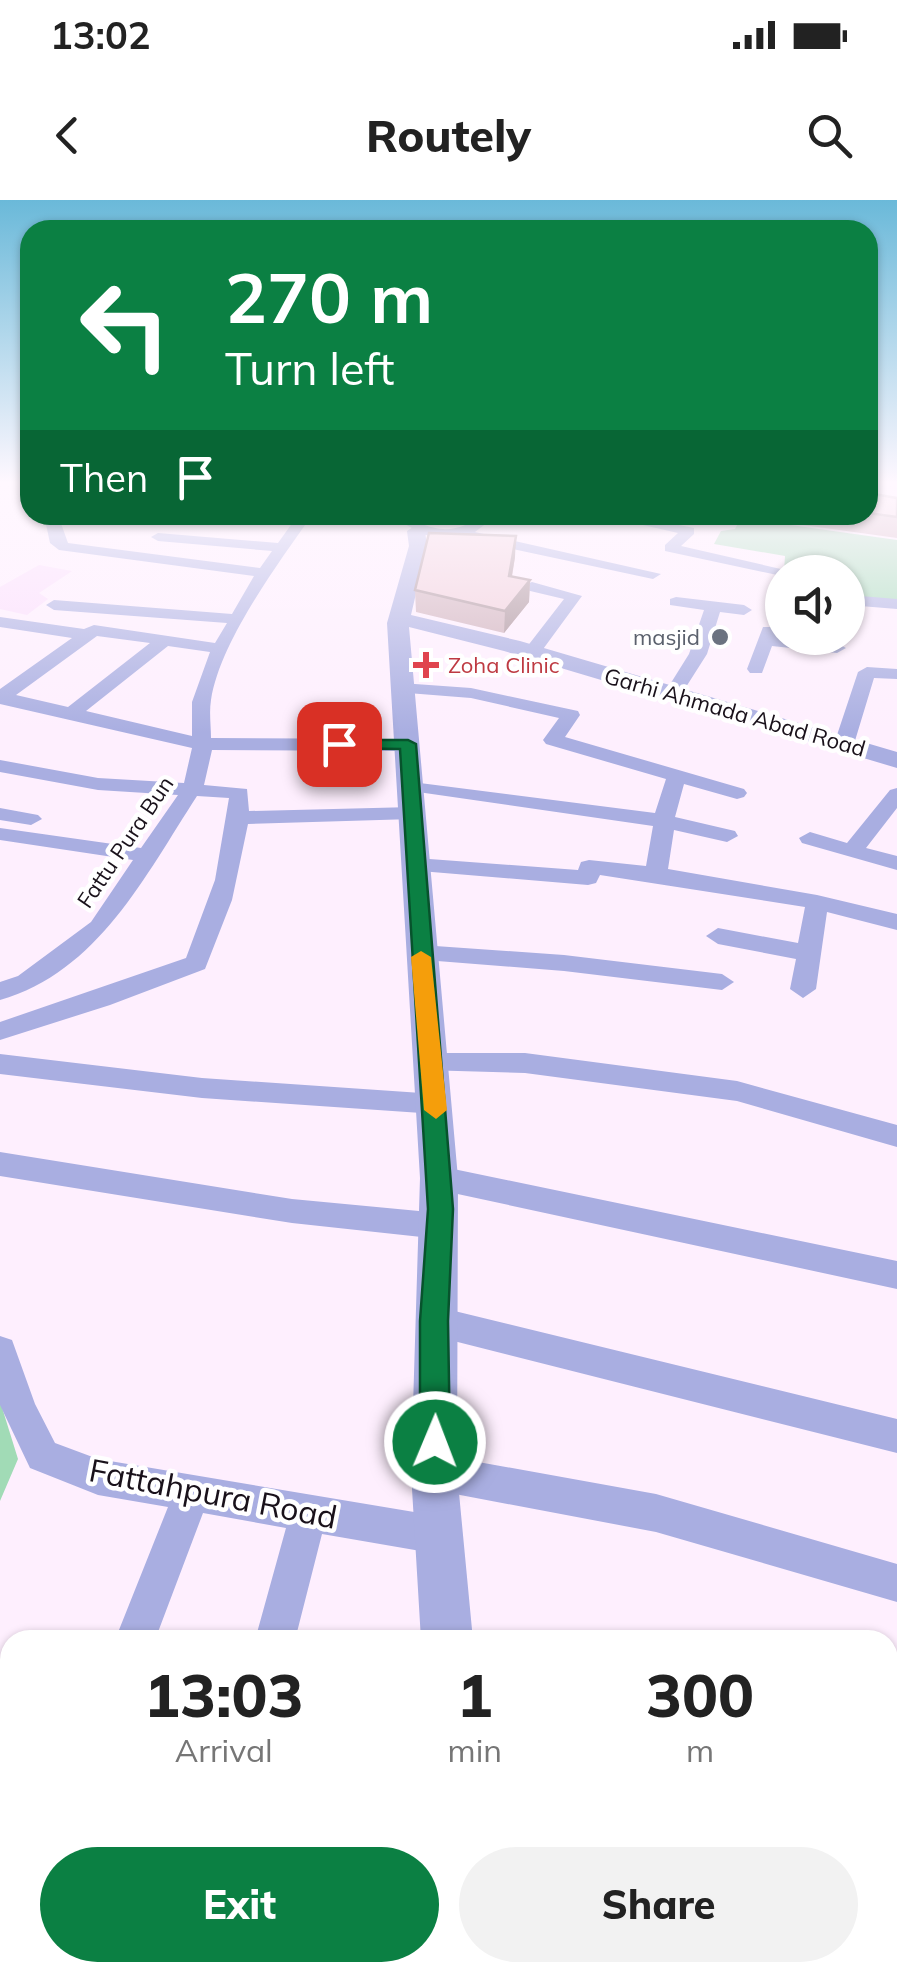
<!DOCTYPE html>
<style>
:root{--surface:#fff;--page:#f2f2f2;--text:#222;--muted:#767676;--accent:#0b8043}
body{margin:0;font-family:Mulish,sans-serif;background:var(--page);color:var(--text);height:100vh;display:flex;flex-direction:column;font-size:38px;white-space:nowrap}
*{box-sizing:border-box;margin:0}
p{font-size:32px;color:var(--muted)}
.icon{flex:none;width:55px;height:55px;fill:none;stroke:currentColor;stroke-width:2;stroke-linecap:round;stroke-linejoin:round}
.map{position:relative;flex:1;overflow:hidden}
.panel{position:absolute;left:0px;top:1430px;width:898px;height:352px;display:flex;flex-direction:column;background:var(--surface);border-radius:30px 30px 0 0;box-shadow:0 2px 8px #0004}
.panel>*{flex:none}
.hud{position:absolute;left:20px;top:20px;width:858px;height:305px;border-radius:30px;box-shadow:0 2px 8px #0004;background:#0b8043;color:#fff;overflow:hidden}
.buttons{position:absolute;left:765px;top:355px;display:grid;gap:20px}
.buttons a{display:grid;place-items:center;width:100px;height:100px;border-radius:50%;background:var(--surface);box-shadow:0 2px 8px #0004;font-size:50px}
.pin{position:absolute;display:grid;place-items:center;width:85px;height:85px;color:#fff;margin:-42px;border-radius:20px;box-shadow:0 5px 15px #0006}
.me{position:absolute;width:110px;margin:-55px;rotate:1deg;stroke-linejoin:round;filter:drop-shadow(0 0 8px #0008)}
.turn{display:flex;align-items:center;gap:35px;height:210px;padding:0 40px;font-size:45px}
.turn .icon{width:130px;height:130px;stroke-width:2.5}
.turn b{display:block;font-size:70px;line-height:85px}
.then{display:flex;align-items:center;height:95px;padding:0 40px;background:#0003;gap:20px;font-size:38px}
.eta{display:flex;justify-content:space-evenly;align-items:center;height:170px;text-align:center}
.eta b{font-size:60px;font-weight:800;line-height:70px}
.cta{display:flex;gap:20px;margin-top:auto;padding:20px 40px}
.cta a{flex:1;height:115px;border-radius:60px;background:var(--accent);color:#fff;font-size:40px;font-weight:800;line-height:115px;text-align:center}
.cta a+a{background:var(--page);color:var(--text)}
.status{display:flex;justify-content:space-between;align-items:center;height:70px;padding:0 50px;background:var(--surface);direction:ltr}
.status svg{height:28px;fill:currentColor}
header{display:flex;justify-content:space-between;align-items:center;height:130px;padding:0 40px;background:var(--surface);font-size:45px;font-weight:800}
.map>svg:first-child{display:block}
</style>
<div class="status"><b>13:02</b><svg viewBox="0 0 49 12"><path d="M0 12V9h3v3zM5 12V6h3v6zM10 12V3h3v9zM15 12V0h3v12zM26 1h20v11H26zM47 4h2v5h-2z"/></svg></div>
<header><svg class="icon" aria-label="back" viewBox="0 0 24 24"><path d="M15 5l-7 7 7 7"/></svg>Routely<svg class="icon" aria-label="search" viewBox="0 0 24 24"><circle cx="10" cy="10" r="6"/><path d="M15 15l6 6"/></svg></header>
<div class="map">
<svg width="897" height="1782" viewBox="0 0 897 1782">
<rect width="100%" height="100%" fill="#feeffe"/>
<!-- built -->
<path fill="#fadcfc" d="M 39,365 L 72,371 L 39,393 L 48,399 L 27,415 L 0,409 L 0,387 Z"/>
<!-- green -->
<path fill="#a1dbb6" d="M 741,318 L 897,340 L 897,404 L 848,400 L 848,372 L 784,372 L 785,356 L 714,344 L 721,331 L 735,329 Z
M 0,1201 L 18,1259 L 0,1301 Z"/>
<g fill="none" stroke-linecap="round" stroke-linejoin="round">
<!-- minor -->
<path fill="#a9aee1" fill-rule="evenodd" d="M 44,315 L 58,315 L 68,343 L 260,368 L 272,351 L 158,341 L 151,337 L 158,333 L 278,343 L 298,315 L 312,315 C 278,364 220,441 211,500 C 209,512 211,526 211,538 L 408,539 L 418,545 L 408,551 L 212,550 L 204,585 L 247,589 L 249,611 L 413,607 L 424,613 L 413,619 L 248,624 L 232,700 L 205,769 L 110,805 L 0,840 L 0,822 L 186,758 L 215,680 L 229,598 L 197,596 C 145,676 98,772 0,800 L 0,782 L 18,776 L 91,722 L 133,660 L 0,640 L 0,628 L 141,648 L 178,595 L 98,590 L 0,572 L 0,560 L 98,578 L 184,583 L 192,548 L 0,504 L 0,489 L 72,438 L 0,427 L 0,417 L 84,429 L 94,425 L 215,443 L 227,423 L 54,410 L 46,405 L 54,400 L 232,414 L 254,376 L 59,350 L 50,343 ZM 97,436 L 150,443 L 68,507 L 16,495 ZM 168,446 L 210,452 L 192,502 L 192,536 L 86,511 Z
M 388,315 C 409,315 423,328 443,329 C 464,331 477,315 497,315 L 475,332 L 661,374 L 653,379 L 457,337 L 425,335 Z
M 599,315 L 628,315 L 694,328 L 694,334 L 681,346 L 794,372 L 782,372 L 782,376 L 665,351 L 665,345 L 678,333 Z
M 532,382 L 582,396 L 538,456 L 532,457 L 523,452 L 564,399 L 526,390 L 526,384 Z
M 848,395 L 897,399 L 897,409 L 848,405 Z
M 676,397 L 744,405 L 752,410 L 744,415 L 720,412 L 707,454 L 679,498 L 673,499 L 664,494 L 689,454 L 704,410 L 670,405 L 670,399 Z
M 763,427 L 775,427 L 776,436 L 837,443 L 846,448 L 837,453 L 772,446 L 762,473 L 750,473 L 747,469 Z
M 867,467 L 897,469 L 897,479 L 874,478 L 854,544 L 851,548 L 837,548 L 834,544 L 858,472 Z
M 401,483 L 471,488 L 578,511 L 580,515 L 565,537 L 744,589 L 747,593 L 744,597 L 737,599 L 684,584 L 675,617 L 735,631 L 738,636 L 727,642 L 674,630 L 668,669 L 817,695 L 897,714 L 897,730 L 827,712 L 816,789 L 803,798 L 790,789 L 796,759 L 718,744 L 706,736 L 718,728 L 798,743 L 805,707 L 600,675 L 596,683 L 588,685 L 408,670 L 405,665 L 416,658 L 578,670 L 581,662 L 589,660 L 646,666 L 653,626 L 411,591 L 404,589 L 404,581 L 655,613 L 666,579 L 546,544 L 543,540 L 559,518 L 471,498 L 395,492 L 395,484 Z
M 897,588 L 897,608 L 866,648 L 897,656 L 897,670 L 802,643 L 799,638 L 810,632 L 847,643 L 890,590 Z
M 0,608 L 38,615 L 42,619 L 31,625 L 0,620 Z
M 421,745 L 564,755 L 722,774 L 734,782 L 722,790 L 564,771 L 412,759 L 409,753 L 412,747 Z
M 432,853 L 525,853 L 737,881 L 897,925 L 897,947 L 737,901 L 525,873 L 423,870 L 419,863 L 423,856 Z
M 0,854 L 202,878 L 436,894 L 446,897 L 450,904 L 446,911 L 436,914 L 202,898 L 0,874 Z
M 0,952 L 292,999 L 440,1013 L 451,1017 L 455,1026 L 451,1035 L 440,1039 L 292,1023 L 0,976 Z
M 439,966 L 897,1061 L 897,1089 L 439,990 L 429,986 L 424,978 L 429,970 Z
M 434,1106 L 897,1219 L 897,1253 L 434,1136 L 422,1131 L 418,1121 L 422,1111 Z
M 0,1136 L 12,1140 L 35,1204 L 55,1243 L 98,1259 L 438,1316 L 451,1322 L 457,1335 L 451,1348 L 438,1354 L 322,1334 L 295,1440 L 255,1440 L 286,1328 L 203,1313 L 155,1440 L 115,1440 L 168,1307 L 98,1295 L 30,1268 L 0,1205 Z
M 434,1254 L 656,1294 L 897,1364 L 897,1402 L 656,1332 L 434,1290 L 421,1285 L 416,1272 L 421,1259 Z
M 0,1488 L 10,1489 L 10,1531 L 0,1530 Z
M 888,1544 L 897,1547 L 897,1591 L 888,1587 Z
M 0,1621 L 10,1623 L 10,1669 L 0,1667 Z
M 10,1753 L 10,1772 L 46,1772 L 42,1782 L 0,1782 L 0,1767 Z
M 775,1772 L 858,1772 L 862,1782 L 779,1782 Z"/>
<!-- tertiary -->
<path fill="#a9aee1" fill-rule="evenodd" d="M 416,325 L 425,331 L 427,346 L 411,415 L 520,441 L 897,552 L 897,568 L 504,451 L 409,427 L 458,978 L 457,1272 L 473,1440 L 421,1440 L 411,1272 L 420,978 L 387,423 L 409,346 L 407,331 Z
M 434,1772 L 496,1772 L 496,1782 L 434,1782 Z"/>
</g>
<!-- wall -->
<path fill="#ceafb9" d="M 868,293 L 897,298 L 897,338 L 796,324 L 797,315 L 868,315 Z
M 515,357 L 512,377 L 530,380 L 529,402 L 504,433 L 416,412 L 415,390 Z"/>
<!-- shaded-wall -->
<path fill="#a78f96" d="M 516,336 L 515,357 L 508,398 L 509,376 Z
M 530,380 L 529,402 L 504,433 L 505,411 Z"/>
<!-- building -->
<path fill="#efccd7" stroke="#a78f96" stroke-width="2.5" d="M 868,293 L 897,298 L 897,317 L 868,313 Z
M 429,333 L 516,336 L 509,376 L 530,380 L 505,411 L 415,390 Z"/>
<!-- sky -->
<linearGradient id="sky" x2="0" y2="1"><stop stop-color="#6ab9d9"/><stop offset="0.53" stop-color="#fff8ff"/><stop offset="1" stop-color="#fff8ff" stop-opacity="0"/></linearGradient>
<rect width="897" height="533" fill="url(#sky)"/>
<!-- route -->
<path fill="#0b8043" stroke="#07532c" stroke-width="2.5" d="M 339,540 L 408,540 L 416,544 L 453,1009 L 448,1121 L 450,1242 L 445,1253 L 435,1257 L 425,1253 L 420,1242 L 420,1121 L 428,1009 L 400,549 L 333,548 L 331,544 Z"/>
<!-- slow -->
<path fill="#f59e0b" d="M 421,751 L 431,757 L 447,910 L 436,919 L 424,910 L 411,757 Z"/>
<!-- markers -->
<circle fill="#6b7280" stroke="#fff" stroke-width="4" cx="720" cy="437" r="10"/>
<path fill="#e0444e" stroke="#fff" stroke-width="4" d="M421 450h10v10h10v10h-10v10h-10v-10h-10v-10h10z"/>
<g text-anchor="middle" stroke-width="9" stroke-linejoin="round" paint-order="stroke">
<!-- far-worship labels -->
<g font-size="22" fill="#5b616d" stroke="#fff" text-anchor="end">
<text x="700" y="445">masjid</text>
</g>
<!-- far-health labels -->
<g font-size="22" fill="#be3a42" stroke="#fff" text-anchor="start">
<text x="448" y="473">Zoha Clinic</text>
</g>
<!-- far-street labels -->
<g font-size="22" fill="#19111a" stroke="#fff">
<text transform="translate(735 512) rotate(16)" y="8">Garhi Ahmada Abad Road</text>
<text transform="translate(125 642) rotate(-56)" y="8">Fattu Pura Bun</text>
</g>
<!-- near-street labels -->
<g font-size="32" fill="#19111a" stroke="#fff">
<text transform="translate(213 1294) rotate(11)" y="11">Fattahpura Road</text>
</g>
</g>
</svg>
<div class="buttons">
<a><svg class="icon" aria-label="sound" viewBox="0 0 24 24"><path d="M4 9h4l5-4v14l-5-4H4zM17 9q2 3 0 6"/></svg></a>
</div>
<div class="pin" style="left:339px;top:544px;background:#d93025"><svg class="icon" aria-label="arrive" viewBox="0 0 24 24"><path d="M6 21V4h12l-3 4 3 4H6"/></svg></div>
<svg class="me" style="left:435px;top:1242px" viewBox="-20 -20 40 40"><circle r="17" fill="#0b8043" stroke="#fff" stroke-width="3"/><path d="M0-11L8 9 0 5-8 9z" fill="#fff"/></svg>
<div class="hud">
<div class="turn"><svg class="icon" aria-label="left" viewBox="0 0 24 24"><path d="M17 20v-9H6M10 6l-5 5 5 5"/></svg><div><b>270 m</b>Turn left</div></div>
<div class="then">Then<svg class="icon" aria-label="arrive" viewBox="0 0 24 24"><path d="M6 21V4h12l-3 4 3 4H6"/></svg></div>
</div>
<section class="panel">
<div class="eta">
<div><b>13:03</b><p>Arrival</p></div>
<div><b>1</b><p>min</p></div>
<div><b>300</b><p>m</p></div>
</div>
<div class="cta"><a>Exit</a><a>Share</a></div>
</section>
</div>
